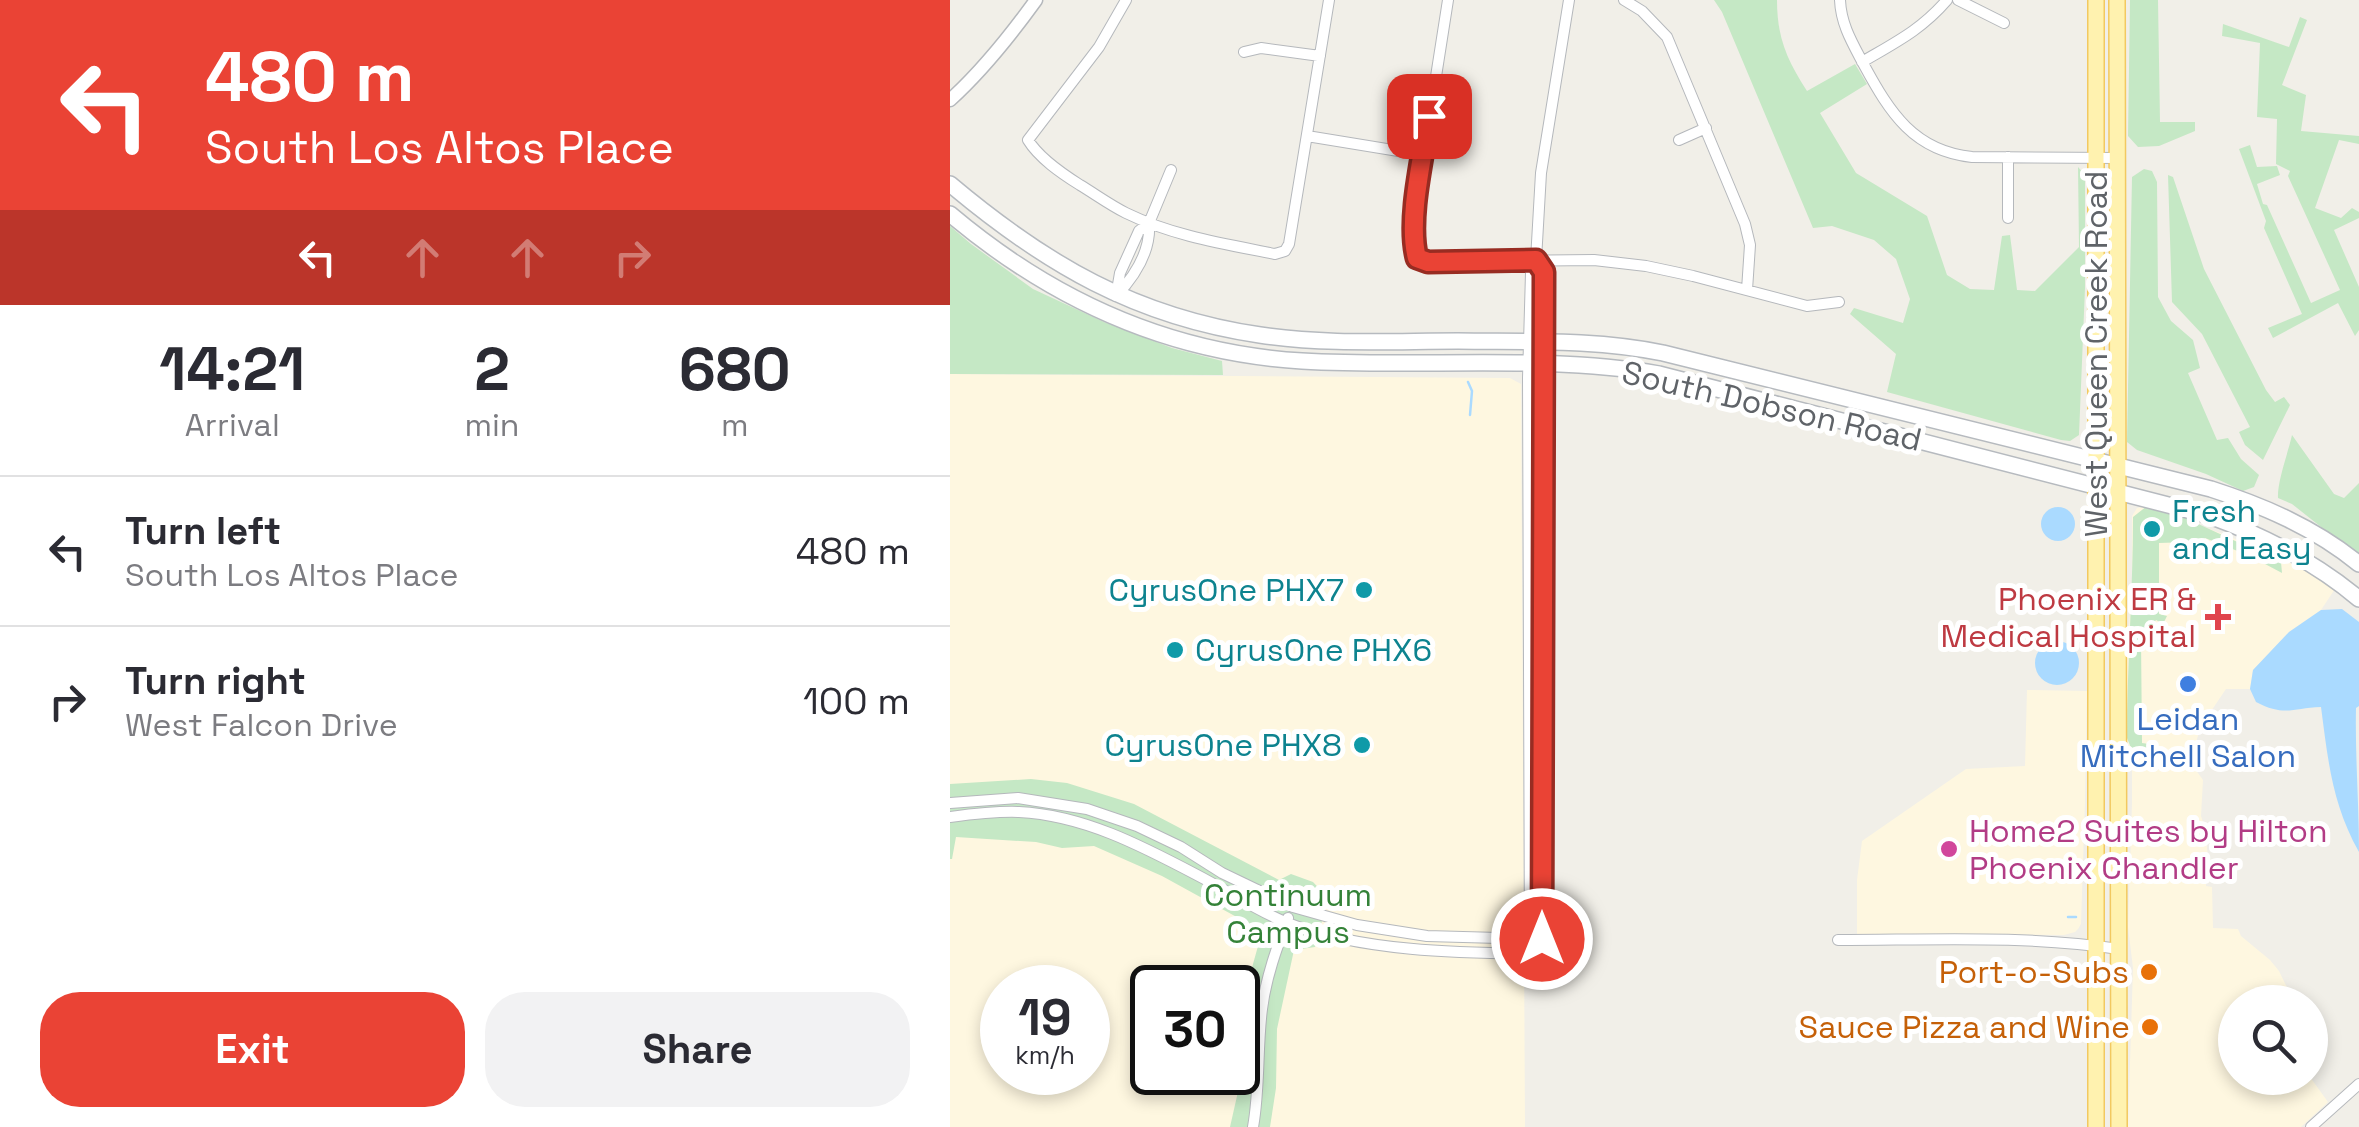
<!DOCTYPE html>
<style>
:root{--surface:#fff;--page:#f2f2f3;--text:#2b2b33;--muted:#7c7c81;--line:#e1e1e2;--accent:#ea4335}
body{margin:0;font-family:"Space Grotesk",sans-serif;background:var(--page);color:var(--text);height:100vh;display:flex;flex-direction:column;font-size:38px;white-space:nowrap}
*{box-sizing:border-box;margin:0}
p{font-size:32px;color:var(--muted)}
.icon{flex:none;width:55px;height:55px;fill:none;stroke:currentColor;stroke-width:2;stroke-linecap:round;stroke-linejoin:round}
.map{position:relative;flex:1;overflow:hidden}
.side{display:flex;flex-direction:column;background:var(--surface);width:950px}
.side>*{flex:none}
.banner{background:#ea4335;color:#fff;overflow:hidden}
.tools{position:absolute;left:1268px;top:985px;display:grid;gap:20px}
.tools a{display:grid;place-items:center;width:110px;height:110px;border-radius:50%;background:var(--surface);box-shadow:0 5px 15px #0003;font-size:50px}
.speed{position:absolute;left:30px;top:965px;display:flex;gap:20px;font-size:50px;font-weight:700;text-align:center}
.speed>*{display:grid;place-content:center;width:130px;height:130px;border-radius:50%;background:var(--surface);box-shadow:0 5px 15px #0003;line-height:1}
.speed small{font-size:25px;font-weight:400}
.speed .limit{border:5px solid #111;border-radius:15px;background:#fff;color:#111}
.pin{position:absolute;display:grid;place-items:center;width:85px;height:85px;color:#fff;margin:-42px;border-radius:20px;box-shadow:0 5px 15px #0006}
.me{position:absolute;width:110px;margin:-55px;rotate:0deg;stroke-linejoin:round;filter:drop-shadow(0 0 8px #0008)}
.turn{display:flex;align-items:center;gap:35px;height:210px;padding:0 40px;font-size:45px}
.turn .icon{width:130px;height:130px;stroke-width:2.5}
.turn b{display:block;font-size:70px;line-height:85px}
.lanes{display:flex;align-items:center;height:95px;padding:0 40px;background:#0003;justify-content:center;gap:50px;direction:ltr}
.lanes .off{opacity:.35}
.eta{display:flex;justify-content:space-evenly;align-items:center;height:170px;text-align:center}
.eta b{font-size:60px;font-weight:700;line-height:70px}
.button{display:flex;gap:20px;margin-top:auto;padding:20px 40px}
.button a{flex:1;height:115px;border-radius:40px;background:var(--accent);color:#fff;font-size:40px;font-weight:700;line-height:115px;text-align:center}
.button a+a{background:var(--page);color:var(--text)}
ul{padding:0;list-style:none}
li{display:flex;align-items:center;gap:30px;height:150px;padding:0 40px;border-top:2px solid var(--line)}
li div{flex:1}
li b{display:block;font-size:38px}
li em{font-style:normal}
main{display:flex;flex:1;min-height:0}
.map>svg:first-child{display:block}
</style>
<main>
<section class="side">
<div class="banner">
<div class="turn"><svg class="icon" aria-label="left" viewBox="0 0 24 24"><path d="M17 20v-9H6M10 6l-5 5 5 5"/></svg><div><b>480 m</b>South Los Altos Place</div></div>
<div class="lanes"><svg class="icon" aria-label="left" viewBox="0 0 24 24"><path d="M17 20v-9H6M10 6l-5 5 5 5"/></svg><svg class="icon off" aria-label="ahead" viewBox="0 0 24 24"><path d="M12 20V5M6 11l6-6 6 6"/></svg><svg class="icon off" aria-label="ahead" viewBox="0 0 24 24"><path d="M12 20V5M6 11l6-6 6 6"/></svg><svg class="icon off" aria-label="right" viewBox="0 0 24 24"><path d="M7 20v-9h11M14 6l5 5-5 5"/></svg></div>
</div>
<div class="eta">
<div><b>14:21</b><p>Arrival</p></div>
<div><b>2</b><p>min</p></div>
<div><b>680</b><p>m</p></div>
</div>
<ul>
<li><svg class="icon" aria-label="left" viewBox="0 0 24 24"><path d="M17 20v-9H6M10 6l-5 5 5 5"/></svg><div><b>Turn left</b><p>South Los Altos Place</p></div><em>480 m</em></li>
<li><svg class="icon" aria-label="right" viewBox="0 0 24 24"><path d="M7 20v-9h11M14 6l5 5-5 5"/></svg><div><b>Turn right</b><p>West Falcon Drive</p></div><em>100 m</em></li>
</ul>
<div class="button"><a>Exit</a><a>Share</a></div>
</section>
<div class="map">
<svg width="1409" height="1127" viewBox="0 0 1409 1127">
<rect width="100%" height="100%" fill="#f1efe8"/>
<!-- commercial -->
<path fill="#fef7e0" fill-rule="evenodd" d="M 0,374 L 560,378 L 571,384 L 575,1127 L 0,1127 ZM 52,988 L 138,988 L 138,1072 L 52,1072 ZM 202,988 L 288,988 L 288,1072 L 202,1072 Z
M 1197,506 L 1281,537 L 1331,562 L 1344,563 L 1385,589 L 1371,610 L 1339,632 L 1303,670 L 1300,689 L 1276,689 L 1251,726 L 1247,739 L 1243,766 L 1253,780 L 1251,816 L 1255,828 L 1259,868 L 1256,868 L 1256,886 L 1262,887 L 1263,928 L 1288,929 L 1291,936 L 1320,960 L 1329,971 L 1344,1002 L 1285,1002 L 1285,1078 L 1360,1077 L 1378,1102 L 1351,1127 L 1178,1127 L 1183,968 L 1178,927 L 1182,803 L 1182,768 L 1177,738 L 1177,657 L 1182,584 L 1182,516 L 1187,508 Z
M 1077,690 L 1137,691 L 1135,802 L 1131,924 L 1128,929 L 1125,932 L 1114,935 L 907,934 L 907,880 L 912,841 L 1016,769 L 1075,766 Z"/>
<!-- green -->
<path fill="#c5e8c5" d="M 764,0 L 827,0 C 827,38 837,60 857,91 L 905,64 L 917,84 L 870,113 L 906,173 L 977,216 L 997,275 L 1020,289 L 1044,290 L 1052,236 L 1060,235 L 1067,290 L 1085,291 L 1129,247 L 1128,167 L 1135,175 L 1135,288 L 1129,435 L 1120,441 L 1111,440 L 937,392 L 946,354 L 900,314 L 904,308 L 953,323 L 960,299 L 946,259 L 924,240 L 882,226 L 863,228 L 772,12 Z
M 1180,0 L 1208,0 L 1210,122 L 1245,122 L 1245,131 L 1209,146 L 1188,147 L 1178,136 Z
M 1350,17 L 1357,20 L 1332,85 L 1356,95 L 1351,131 L 1409,136 L 1409,144 L 1389,140 L 1365,208 L 1391,218 L 1402,208 L 1409,212 L 1409,218 L 1384,230 L 1409,287 L 1409,330 L 1405,336 L 1388,303 L 1323,338 L 1318,328 L 1352,314 L 1314,228 L 1316,221 L 1289,149 L 1300,145 L 1307,167 L 1327,166 L 1330,175 L 1307,184 L 1313,204 L 1317,205 L 1361,303 L 1390,290 L 1338,176 L 1340,171 L 1326,164 L 1327,119 L 1307,117 L 1310,43 L 1272,36 L 1273,24 L 1339,47 Z
M 1194,169 L 1202,171 L 1207,182 L 1208,297 L 1221,321 L 1243,340 L 1250,368 L 1238,373 L 1267,440 L 1278,438 L 1291,459 L 1309,475 L 1304,487 L 1293,491 L 1256,474 L 1187,450 L 1177,442 L 1182,177 Z
M 1218,175 L 1223,177 L 1254,269 L 1316,390 L 1325,402 L 1334,397 L 1340,405 L 1313,460 L 1295,445 L 1289,432 L 1300,427 L 1252,334 L 1222,302 Z
M 0,226 L 21,244 L 83,289 L 154,322 L 222,348 L 272,361 L 273,375 L 0,374 Z
M 1342,435 L 1384,494 L 1394,498 L 1409,483 L 1409,557 L 1342,504 L 1328,498 C 1327,482 1338,453 1342,435 Z
M 1197,506 L 1220,511 L 1331,562 L 1332,573 L 1300,556 L 1255,538 L 1252,545 L 1240,542 L 1209,543 L 1209,614 L 1217,616 L 1213,624 L 1206,620 L 1198,632 L 1204,638 L 1191,639 L 1192,743 L 1199,744 L 1199,748 L 1181,748 L 1177,738 C 1177,664 1183,591 1183,517 Z
M 81,779 L 117,783 L 184,804 L 329,880 L 341,874 L 363,882 L 378,898 L 365,947 L 344,950 L 327,1029 L 326,1088 L 320,1127 L 280,1127 L 287,1096 L 296,989 L 310,939 L 303,926 L 212,876 L 144,846 L 112,848 L 86,842 L 6,837 L 2,859 L 0,859 L 0,784 Z"/>
<!-- water -->
<path fill="#aadaff" d="M1091 524a17 17 0 1 1 34 0a17 17 0 1 1-34 0Z
M 1392,609 L 1409,622 L 1409,706 L 1406,708 C 1405,756 1409,804 1409,852 C 1382,804 1378,760 1371,707 C 1342,708 1335,717 1306,702 L 1300,689 L 1303,670 L 1339,632 L 1371,610 Z
M1085 663a22 22 0 1 1 44 0a22 22 0 1 1-44 0Z"/>
<g fill="none" stroke-linecap="round" stroke-linejoin="round">
<!-- stream -->
<path stroke="#aadaff" stroke-width="2.5" d="M 518,382 L 522,391 L 520,415
M 1118,917 L 1126,917"/>
<!-- minor casing -->
<g stroke="#b5b8bc" stroke-width="12">
<path id="minor" d="M 176,0 L 149,47 L 78,140 C 89,158 111,173 130,185 C 145,194 160,205 176,213 C 223,236 275,244 325,254 L 335,251 L 339,244 L 379,0
M 498,0 L 466,204 L 464,246 L 467,258 L 478,262 L 644,260 L 696,266 L 743,276 L 857,306 L 889,302
M 674,0 L 692,11 L 717,37 L 795,224 L 800,245 L 797,290
M 890,0 C 891,25 903,44 914,65 C 940,113 964,151 1022,157 L 1167,158
M 1008,0 L 1054,23
M 294,52 L 311,48 L 370,56
M 912,62 C 946,42 971,30 997,0
M 357,136 L 473,155
M 729,140 L 756,128
M 1058,157 L 1058,218
M 166,296 L 170,273 L 189,231 L 199,223 L 221,170
M 166,296 C 185,276 201,250 199,223
M 0,803 L 68,798 L 137,809 L 187,826 L 231,847 L 272,873 L 343,907 L 407,925 L 477,936 L 587,939
M 0,817 C 23,814 46,811 69,812 C 133,815 192,846 247,875 C 276,890 304,909 335,922 C 411,952 511,953 592,954 L 594,272 L 586,260
M 888,940 C 981,940 1077,935 1169,949
M 580,954 L 578,378 L 581,273 L 586,260 L 591,173 L 619,0
M 303,1127 C 310,1088 307,1048 312,1009 C 316,977 327,947 338,918
M 1361,1127 L 1409,1084"/>
</g>
<!-- tertiary casing -->
<g stroke="#b5b8bc" stroke-width="15">
<path id="tertiary" d="M 0,100 C 33,70 60,36 86,0"/>
</g>
<!-- secondary casing -->
<g stroke="#b6babf" stroke-width="18">
<path id="secondary" d="M 0,184 C 95,264 186,317 310,335 C 375,345 443,341 508,341 C 577,342 646,339 713,353 L 1261,489 C 1314,506 1365,528 1409,564
M 0,214 C 102,300 217,353 352,361 C 471,368 592,354 709,374 L 1257,515 C 1312,535 1364,561 1409,599"/>
</g>
<!-- primary casing -->
<g stroke="#f2c960" stroke-width="18">
<path id="primary" d="M 1146,0 L 1146,1127
M 1167,0 L 1169,1127"/>
</g>
<!-- minor -->
<use href="#minor" stroke="#fff" stroke-width="10"/>
<!-- tertiary -->
<use href="#tertiary" stroke="#fff" stroke-width="12"/>
<!-- secondary -->
<use href="#secondary" stroke="#fff" stroke-width="15"/>
<!-- primary -->
<use href="#primary" stroke="#fff2af" stroke-width="15"/>
</g>
<g fill="none" stroke-linecap="round" stroke-linejoin="round">
<!-- route casing -->
<g stroke="#982c22" stroke-width="25">
<path id="route" d="M 479,116 C 473,156 457,220 467,258 L 478,262 L 586,260 L 594,272 L 592,939"/>
</g>
<!-- route -->
<use href="#route" stroke="#ea4335" stroke-width="18"/>
</g>
<!-- markers -->
<g fill="#0f9aa8" stroke="#fff" stroke-width="4">
<circle cx="1202" cy="529" r="10"/>
<circle cx="414" cy="590" r="10"/>
<circle cx="225" cy="650" r="10"/>
<circle cx="412" cy="745" r="10"/>
</g>
<path fill="#e0444e" stroke="#fff" stroke-width="4" d="M1263 602h10v10h10v10h-10v10h-10v-10h-10v-10h10z"/>
<circle fill="#3f7fe0" stroke="#fff" stroke-width="4" cx="1238" cy="684" r="10"/>
<circle fill="#d1479c" stroke="#fff" stroke-width="4" cx="999" cy="849" r="10"/>
<g fill="#e8710a" stroke="#fff" stroke-width="4">
<circle cx="1199" cy="972" r="10"/>
<circle cx="1200" cy="1027" r="10"/>
</g>
<g text-anchor="middle" stroke-width="10" stroke-linejoin="round" paint-order="stroke">
<!-- street labels -->
<g font-size="32" fill="#5f6368" stroke="#fff">
<text transform="translate(1146 354) rotate(-90)" y="11">West Queen Creek Road</text>
<text transform="translate(822 406) rotate(13)" y="11">South Dobson Road</text>
</g>
<!-- culture labels -->
<g font-size="32" fill="#0d838f" stroke="#fff" text-anchor="start">
<text x="1222" y="522">Fresh<tspan x="1222" dy="37">and Easy</tspan></text>
<text x="394" y="601" text-anchor="end">CyrusOne PHX7</text>
<text x="245" y="661">CyrusOne PHX6</text>
<text x="392" y="756" text-anchor="end">CyrusOne PHX8</text>
</g>
<!-- health labels -->
<g font-size="32" fill="#be3a42" stroke="#fff" text-anchor="end">
<text x="1246" y="610">Phoenix ER &amp;<tspan x="1246" dy="37">Medical Hospital</tspan></text>
</g>
<!-- shop labels -->
<g font-size="32" fill="#366cbe" stroke="#fff">
<text x="1238" y="730">Leidan<tspan x="1238" dy="37">Mitchell Salon</tspan></text>
</g>
<!-- hotel labels -->
<g font-size="32" fill="#b23c85" stroke="#fff" text-anchor="start">
<text x="1019" y="842">Home2 Suites by Hilton<tspan x="1019" dy="37">Phoenix Chandler</tspan></text>
</g>
<!-- park labels -->
<g font-size="32" fill="#348238" stroke="#fff">
<text x="338" y="906">Continuum<tspan x="338" dy="37">Campus</tspan></text>
</g>
<!-- food labels -->
<g font-size="32" fill="#c56008" stroke="#fff" text-anchor="end">
<text x="1179" y="983">Port-o-Subs</text>
<text x="1180" y="1038">Sauce Pizza and Wine</text>
</g>
</g>
</svg>
<div class="tools">
<a><svg class="icon" aria-label="search" viewBox="0 0 24 24"><circle cx="10" cy="10" r="6"/><path d="M15 15l6 6"/></svg></a>
</div>
<div class="speed"><div>19<small>km/h</small></div><div class="limit">30</div></div>
<div class="pin" style="left:479px;top:116px;background:#d93025"><svg class="icon" aria-label="arrive" viewBox="0 0 24 24"><path d="M6 21V4h12l-3 4 3 4H6"/></svg></div>
<svg class="me" style="left:592px;top:939px" viewBox="-20 -20 40 40"><circle r="17" fill="#ea4335" stroke="#fff" stroke-width="3"/><path d="M0-11L8 9 0 5-8 9z" fill="#fff"/></svg>
</div>
</main>
